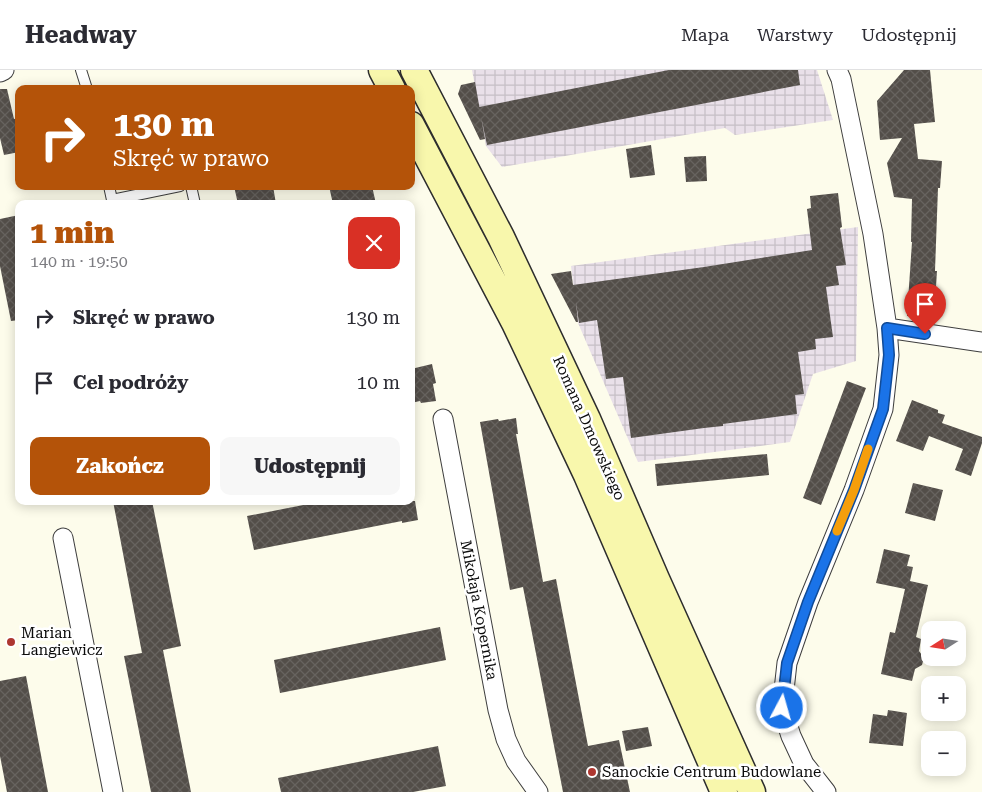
<!DOCTYPE html>
<html lang="pl">
<meta charset="utf-8">
<style>
:root{--surface:#fff;--page:#f7f7f7;--text:#2b2b33;--muted:#7c7c81;--line:#e1e1e2;--accent:#b45309}
body{margin:0;font-family:"Roboto Serif",serif;background:var(--page);color:var(--text);height:100vh;display:flex;flex-direction:column;font-size:19px;white-space:nowrap}
*{box-sizing:border-box;margin:0}
p{font-size:16px;color:var(--muted)}
.icon{flex:none;width:28px;height:28px;fill:none;stroke:currentColor;stroke-width:2;stroke-linecap:round;stroke-linejoin:round}
.map{position:relative;flex:1;overflow:hidden}
.details{position:absolute;left:15px;top:130px;width:400px;height:305px;display:flex;flex-direction:column;background:var(--surface);border-radius:10px;box-shadow:0 2px 12px #0003}
.details>*{flex:none}
.banner{position:absolute;left:15px;top:15px;width:400px;height:105px;border-radius:10px;box-shadow:0 2px 12px #0003;background:#b45309;color:#fff;overflow:hidden}
.needle{width:32px;rotate:258deg}
.buttons{position:absolute;left:921px;top:551px;display:grid;gap:10px}
.buttons a{display:grid;place-items:center;width:45px;height:45px;border-radius:10px;background:var(--surface);box-shadow:0 2px 12px #0003;font-size:25px}
.pin{position:absolute;display:grid;place-items:center;width:42px;height:42px;color:#fff;margin:-51px -21px;border-radius:50% 50% 50% 0;rotate:-45deg;box-shadow:0 0 5px #0007}
.pin .icon{rotate:45deg}
.me{position:absolute;width:55px;margin:-28px;rotate:6deg;stroke-linejoin:round;filter:drop-shadow(0 0 4px #0008)}
.turn{display:flex;align-items:center;gap:18px;height:105px;padding:0 15px;font-size:22px}
.turn .icon{width:65px;height:65px;stroke-width:2.5}
.turn b{display:block;font-size:35px;line-height:42px}
.round{display:grid;place-items:center;flex:none;width:52px;height:52px;border-radius:10px;background:var(--page)}
.overview{display:flex;align-items:center;justify-content:space-between;height:85px;padding:0 15px}
h1{font-size:30px;font-weight:800;line-height:38px;color:var(--accent)}
.cta{display:flex;gap:10px;margin-top:auto;padding:10px 15px}
.cta a{flex:1;height:58px;border-radius:10px;background:var(--accent);color:#fff;font-size:20px;font-weight:800;line-height:58px;text-align:center}
.cta a+a{background:var(--page);color:var(--text)}
ul{padding:0;list-style:none}
li{display:flex;align-items:center;gap:15px;height:65px;padding:0 15px}
li div{flex:1}
li b{display:block;font-size:19px}
li em{font-style:normal}
header{display:flex;align-items:center;gap:30px;box-sizing:border-box;height:70px;padding:0 25px;background:var(--surface);border-bottom:1px solid var(--line)}
header strong{font-size:24px}
nav{display:flex;gap:28px;margin-inline-start:auto;font-size:18px}
.map>svg:first-child{display:block}
</style>
<header>
<strong>Headway</strong>
<nav><a>Mapa</a><a>Warstwy</a><a>Udostępnij</a></nav>
</header>
<div class="map">
<svg width="982" height="722" viewBox="0 0 982 722">
<defs>
<pattern id="industrial-grid" width="8" height="8" patternUnits="userSpaceOnUse" patternTransform="scale(1.25)"><rect width="8" height="8" fill="#e9e0e9"/><path d="M0 4h8M4 0v8" fill="none" stroke="#c6bfc6"/></pattern>
<pattern id="building-cross-hatch" width="8" height="8" patternUnits="userSpaceOnUse" patternTransform="scale(1.25)"><rect width="8" height="8" fill="#534e49"/><path d="M0 0l8 8M0 8l8-8" fill="none" stroke="#67635f"/></pattern>
</defs>
<rect width="100%" height="100%" fill="#fdfceb"/>
<!-- industrial -->
<path fill="url(#industrial-grid)" d="M 472,0 L 817,0 L 833,50 L 735,65 L 725,58 L 502,97 L 486,76 Z
M 858,157 L 856,291 L 813,304 L 790,372 L 638,392 L 578,253 L 571,196 Z"/>
<!-- building -->
<path fill="url(#building-cross-hatch)" d="M 669,0 L 798,0 L 800,15 L 487,75 L 479,37 Z
M 904,0 L 930,0 L 935,52 L 914,54 L 918,89 L 942,91 L 940,118 L 938,118 L 935,201 L 937,201 L 934,248 L 907,246 L 912,172 L 911,172 L 912,129 L 894,127 L 887,93 L 902,68 L 880,70 L 877,31 Z
M 475,12 L 485,69 L 480,70 L 458,24 L 461,15 Z
M 0,19 L 7,19 L 14,49 L 19,48 L 19,82 L 4,85 L 0,68 Z
M 651,75 L 655,105 L 630,108 L 626,79 Z
M 706,86 L 707,111 L 686,112 L 684,87 Z
M 234,116 L 273,116 L 276,134 L 238,134 Z
M 329,116 L 372,116 L 376,134 L 333,134 Z
M 838,123 L 842,157 L 840,158 L 846,195 L 836,196 L 839,215 L 826,217 L 833,267 L 815,269 L 816,279 L 798,282 L 804,324 L 795,325 L 797,344 L 723,354 L 723,356 L 704,358 L 631,368 L 623,307 L 606,309 L 597,250 L 579,253 L 576,232 L 578,252 L 576,252 L 551,204 L 571,201 L 573,215 L 704,197 L 812,180 L 807,139 L 811,138 L 810,126 Z
M 19,145 L 19,250 L 11,251 L 0,196 L 0,149 Z
M 432,294 L 436,313 L 433,314 L 436,331 L 421,333 L 420,331 L 411,333 L 411,299 Z
M 847,311 L 866,318 L 821,435 L 803,428 Z
M 912,330 L 938,340 L 938,343 L 945,345 L 942,353 L 982,367 L 982,373 L 971,406 L 955,400 L 963,379 L 929,366 L 923,381 L 896,371 Z
M 516,348 L 518,364 L 516,364 L 543,512 L 556,509 L 588,676 L 619,670 L 630,722 L 563,722 L 523,517 L 510,520 L 480,352 L 498,349 L 499,351 Z
M 767,384 L 769,405 L 657,416 L 655,394 Z
M 913,413 L 943,420 L 935,451 L 905,443 Z
M 113,431 L 152,431 L 181,576 L 163,580 L 191,722 L 151,722 L 124,586 L 142,583 Z
M 324,431 L 415,431 L 418,450 L 402,453 L 402,451 L 254,480 L 247,446 Z
M 884,479 L 910,485 L 907,496 L 913,497 L 910,511 L 928,515 L 916,567 L 921,569 L 919,581 L 924,588 L 922,595 L 915,599 L 912,611 L 881,604 L 890,562 L 895,563 L 905,519 L 876,513 Z
M 440,557 L 446,590 L 280,623 L 274,590 Z
M 26,606 L 48,722 L 7,722 L 0,686 L 0,611 Z
M 888,640 L 907,643 L 903,676 L 869,673 L 873,644 L 887,646 Z
M 648,657 L 652,676 L 626,681 L 622,661 Z
M 438,676 L 446,716 L 413,722 L 281,722 L 278,708 Z"/>
<g fill="none" stroke-linecap="round" stroke-linejoin="round">
<!-- service casing -->
<g stroke="#3e3e3e" stroke-width="12">
<path id="service" d="M 81,0 L 87,19
M 109,116 L 112,130 L 180,116
M 191,116 L 195,134"/>
</g>
<!-- minor casing -->
<g stroke="#3e3e3e" stroke-width="21">
<path id="minor" d="M 0,2 L 4,0
M 887,258 L 982,272
M 443,349 L 498,640 L 506,669 L 516,691 L 538,722
M 63,468 L 113,722
M 826,722 L 804,694 L 791,666 L 782,638 L 787,593 L 808,532 L 854,420 L 883,339 L 889,285 L 887,258 L 873,164 L 841,9 L 837,0"/>
</g>
<!-- secondary casing -->
<g stroke="#2d2d2d" stroke-width="29">
<path id="secondary" d="M 382,0 L 392,19
M 414,0 L 501,167 L 587,349 L 656,509 L 752,722
M 411,55 L 515,253 L 587,405 L 724,722"/>
</g>
<!-- service -->
<use href="#service" stroke="#fff" stroke-width="10"/>
<!-- minor -->
<use href="#minor" stroke="#fff" stroke-width="19"/>
<!-- secondary -->
<use href="#secondary" stroke="#f8f7ac" stroke-width="26"/>
</g>
<g fill="none" stroke-linecap="round" stroke-linejoin="round">
<!-- route casing -->
<g stroke="#114b97" stroke-width="12">
<path id="route" d="M 782,638 L 787,593 L 808,532 L 854,420 L 883,339 L 889,285 L 887,258 L 925,264"/>
</g>
<!-- route -->
<use href="#route" stroke="#1a73e8" stroke-width="9"/>
<!-- slow -->
<path stroke="#f59e0b" stroke-width="9" d="M 837,461 L 854,420 L 868,379"/>
</g>
<!-- markers -->
<g fill="#ae3730" stroke="#fff" stroke-width="2">
<circle cx="11" cy="572" r="5"/>
<circle cx="592" cy="702" r="5"/>
</g>
<g text-anchor="middle" stroke-width="5" stroke-linejoin="round" paint-order="stroke">
<!-- street labels -->
<g font-size="15" fill="#0b0b0b" stroke="#fff">
<text transform="translate(589 358) rotate(66)" y="5">Romana Dmowskiego</text>
<text transform="translate(479 540) rotate(79)" y="5">Mikołaja Kopernika</text>
</g>
<!-- poi labels -->
<g font-size="15" fill="#0b0b0b" stroke="#fff" text-anchor="start">
<text x="21" y="568">Marian<tspan x="21" dy="17">Langiewicz</tspan></text>
<text x="602" y="707">Sanockie Centrum Budowlane</text>
</g>
</g>
</svg>
<div class="buttons">
<a><svg class="needle" viewBox="-14 -14 28 28"><path d="M0-13l5 13h-10z" fill="#e53935"/><path d="M0 13l5-13h-10z" fill="#7c7c81"/></svg></a>
<a>+</a>
<a>−</a>
</div>
<div class="pin" style="left:925px;top:264px;background:#d93025"><svg class="icon" aria-label="arrive" viewBox="0 0 24 24"><path d="M6 21V4h12l-3 4 3 4H6"/></svg></div>
<svg class="me" style="left:782px;top:638px" viewBox="-20 -20 40 40"><circle r="17" fill="#1a73e8" stroke="#fff" stroke-width="3"/><path d="M0-11L8 9 0 5-8 9z" fill="#fff"/></svg>
<div class="banner">
<div class="turn"><svg class="icon" aria-label="right" viewBox="0 0 24 24"><path d="M7 20v-9h11M14 6l5 5-5 5"/></svg><div><b>130 m</b>Skręć w prawo</div></div>
</div>
<section class="details">
<div class="overview"><div><h1>1 min</h1><p>140 m · 19:50</p></div><a class="round" style="background:#d93025;color:#fff"><svg class="icon" aria-label="close" viewBox="0 0 24 24"><path d="M6 6l12 12M18 6L6 18"/></svg></a></div>
<ul>
<li><svg class="icon" aria-label="right" viewBox="0 0 24 24"><path d="M7 20v-9h11M14 6l5 5-5 5"/></svg><div><b>Skręć w prawo</b></div><em>130 m</em></li>
<li><svg class="icon" aria-label="arrive" viewBox="0 0 24 24"><path d="M6 21V4h12l-3 4 3 4H6"/></svg><div><b>Cel podróży</b></div><em>10 m</em></li>
</ul>
<div class="cta"><a>Zakończ</a><a>Udostępnij</a></div>
</section>
</div>
